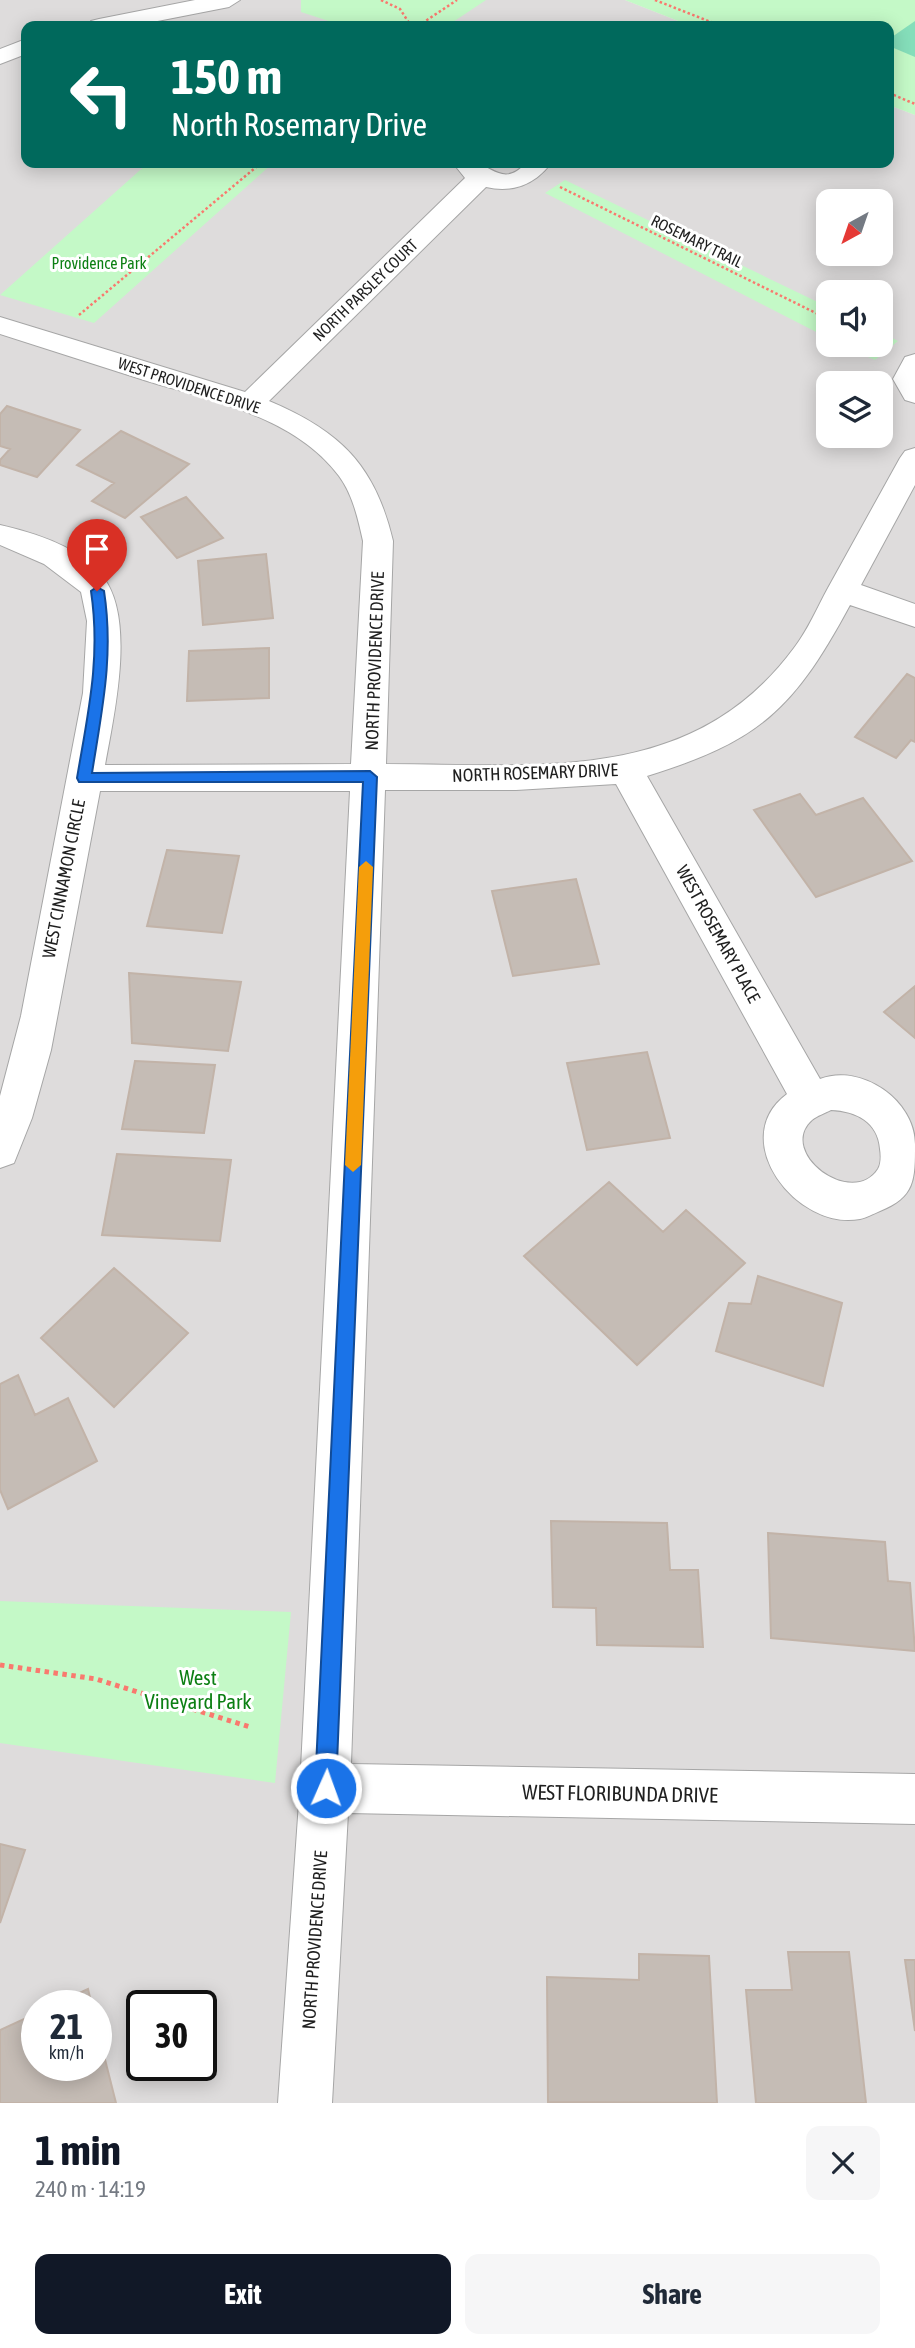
<!DOCTYPE html>
<meta charset="utf-8">
<style>
:root{--surface:#fff;--page:#f6f6f7;--text:#1f2937;--muted:#747a83;--accent:#111827}
body{margin:0;font-family:"Asap Condensed",sans-serif;background:var(--page);color:var(--text);height:100vh;display:flex;flex-direction:column;font-size:26px;white-space:nowrap}
*{box-sizing:border-box;margin:0}
p{font-size:23px;color:var(--muted)}
.icon{flex:none;width:38px;height:38px;fill:none;stroke:currentColor;stroke-width:2;stroke-linecap:round;stroke-linejoin:round}
.map{position:relative;height:2103px;overflow:hidden}
.panel{display:flex;flex-direction:column;background:var(--surface);flex:1}
.panel>*{flex:none}
.guide{position:absolute;left:21px;top:21px;width:873px;height:147px;border-radius:14px;box-shadow:0 4px 18px #0003;background:#00695c;color:#fff;overflow:hidden}
.needle{width:46px;rotate:220deg}
.fabs{position:absolute;left:816px;top:189px;display:grid;gap:14px}
.fabs a{display:grid;place-items:center;width:77px;height:77px;border-radius:14px;background:var(--surface);box-shadow:0 4px 18px #0003;font-size:35px}
.speed{position:absolute;left:21px;top:1990px;display:flex;gap:14px;font-size:35px;font-weight:700;text-align:center}
.speed>*{display:grid;place-content:center;width:91px;height:91px;border-radius:50%;background:var(--surface);box-shadow:0 4px 18px #0003;line-height:1}
.speed small{font-size:18px;font-weight:400}
.speed .limit{border:4px solid #111;border-radius:10px;background:#fff;color:#111}
.pin{position:absolute;display:grid;place-items:center;width:60px;height:60px;color:#fff;margin:-72px -30px;border-radius:50% 50% 50% 0;rotate:-45deg;box-shadow:0 0 7px #0007}
.pin .icon{rotate:45deg}
.me{position:absolute;width:77px;margin:-38px;rotate:2deg;stroke-linejoin:round;filter:drop-shadow(0 0 5px #0008)}
.turn{display:flex;align-items:center;gap:24px;height:147px;padding:0 35px;font-size:32px}
.turn .icon{width:91px;height:91px;stroke-width:2.5}
.turn b{display:block;font-size:49px;line-height:60px}
.round{display:grid;place-items:center;flex:none;width:74px;height:74px;border-radius:14px;background:var(--page)}
.overview{display:flex;align-items:center;justify-content:space-between;height:119px;padding:0 35px}
h1{font-size:42px;font-weight:700;line-height:52px;color:var(--accent)}
.button{display:flex;gap:14px;margin-top:auto;padding:14px 35px}
.button a{flex:1;height:80px;border-radius:14px;background:var(--accent);color:#fff;font-size:28px;font-weight:700;line-height:80px;text-align:center}
.button a+a{background:var(--page);color:var(--text)}
.map>svg:first-child{display:block}
</style>
<div class="map">
<svg width="915" height="2103" viewBox="0 0 915 2103">
<rect width="100%" height="100%" fill="#f0ece6"/>
<!-- residential -->
<path fill="#dedcdc" fill-rule="evenodd" d="M 0,0 L 625,0 L 691,26 L 26,26 L 26,163 L 889,163 L 889,105 L 915,115 L 915,2103 L 0,2103 ZM 828,201 L 880,201 L 880,254 L 828,254 ZM 828,292 L 880,292 L 880,345 L 828,345 ZM 828,383 L 880,383 L 880,436 L 828,436 ZM 37,2006 L 96,2006 L 96,2065 L 37,2065 ZM 142,2006 L 201,2006 L 201,2065 L 142,2065 Z"/>
<!-- park -->
<path fill="#c4f9c7" d="M 301,0 L 486,0 L 447,26 L 344,26 L 301,12 Z
M 625,0 L 915,0 L 915,115 L 889,105 L 889,26 L 691,26 Z
M 148,163 L 273,163 L 94,323 L 0,295 Z
M 565,180 L 828,307 L 828,338 L 545,193 Z
M 880,332 L 898,341 L 875,360 L 840,345 L 880,345 Z
M 0,1601 L 291,1612 L 275,1783 L 0,1743 Z"/>
<!-- pitch -->
<path fill="#85deba" d="M 915,21 L 915,57 L 889,46 L 889,39 Z"/>
<!-- building -->
<path fill="#c5bcb5" stroke="#c2b3a8" stroke-width="2" d="M 7,406 L 80,430 L 37,477 L 0,465 L 0,460 L 10,449 L 0,446 L 0,414 Z
M 121,431 L 189,464 L 125,518 L 92,501 L 114,483 L 77,465 Z
M 186,497 L 223,538 L 177,558 L 141,517 Z
M 266,554 L 273,618 L 203,625 L 198,561 Z
M 269,648 L 269,698 L 187,701 L 189,651 Z
M 907,674 L 915,678 L 915,742 L 911,740 L 896,758 L 855,737 Z
M 800,794 L 816,815 L 863,798 L 912,861 L 816,897 L 754,810 Z
M 167,850 L 239,856 L 222,933 L 147,926 Z
M 576,879 L 599,964 L 513,976 L 492,891 Z
M 129,973 L 241,982 L 228,1051 L 132,1043 Z
M 915,986 L 915,1038 L 884,1012 Z
M 647,1052 L 670,1138 L 587,1150 L 567,1063 Z
M 135,1061 L 215,1065 L 204,1133 L 122,1129 Z
M 117,1154 L 231,1160 L 220,1241 L 102,1235 Z
M 609,1182 L 663,1232 L 686,1210 L 745,1263 L 637,1365 L 524,1256 Z
M 114,1268 L 188,1333 L 114,1407 L 41,1338 Z
M 758,1276 L 842,1303 L 823,1386 L 716,1351 L 729,1303 L 751,1304 Z
M 18,1375 L 35,1415 L 68,1398 L 97,1461 L 8,1509 L 0,1490 L 0,1384 Z
M 551,1521 L 667,1523 L 670,1570 L 698,1570 L 703,1647 L 597,1645 L 596,1608 L 553,1607 Z
M 768,1533 L 885,1542 L 888,1581 L 910,1583 L 915,1651 L 771,1638 Z
M 0,1844 L 25,1850 L 0,1923 Z
M 788,1952 L 849,1952 L 866,2103 L 756,2103 L 746,1990 L 792,1990 Z
M 639,1954 L 709,1956 L 717,2103 L 548,2102 L 547,1977 L 639,1980 Z
M 905,1960 L 915,1960 L 915,2031 Z
M 88,1989 L 92,2006 L 52,2006 Z
M 37,2013 L 37,2065 L 96,2065 L 96,2024 L 116,2103 L 0,2103 L 0,2030 Z"/>
<g fill="none" stroke-linecap="round" stroke-linejoin="round">
<!-- minor casing -->
<g stroke="#a6a6a6" stroke-width="2">
<path id="minor" d="M 195,0 L 240,0 L 229,7 L 132,26 L 88,26 L 91,21 L 99,19 Z
M 26,39 L 26,54 L 0,64 L 0,49 Z
M 453,163 C 459,163 469,161 476,163 C 494,168 505,186 526,163 L 551,163 C 535,185 512,193 486,187 L 269,401 C 340,431 375,465 393,541 L 386,764 C 538,764 692,786 794,648 C 808,630 817,608 828,588 C 852,545 876,501 900,458 L 905,451 L 915,448 L 915,485 L 861,585 L 915,604 L 915,627 L 850,605 C 794,709 760,741 647,776 L 820,1079 C 862,1063 915,1101 915,1144 C 915,1180 915,1197 880,1211 C 873,1214 866,1218 860,1219 C 797,1231 726,1139 787,1094 L 616,784 L 516,790 L 385,790 L 351,1764 L 915,1774 L 915,1824 L 348,1813 L 332,2103 L 278,2103 L 300,1788 L 350,791 L 100,791 L 51,1050 L 32,1118 L 14,1163 L 0,1168 L 0,1096 L 21,1016 L 83,693 L 87,621 L 81,592 L 44,564 L 0,545 L 0,525 C 35,533 81,547 103,577 C 136,619 114,715 105,765 L 351,764 L 363,541 C 358,519 353,495 339,476 C 295,417 213,401 147,381 C 98,365 49,350 0,334 L 0,317 L 245,392 L 465,178 ZM 831,1110 C 856,1111 878,1122 880,1149 C 881,1155 881,1164 878,1169 C 852,1209 776,1152 812,1120 C 817,1116 825,1113 831,1110 Z
M 915,354 L 915,403 L 905,400 L 893,379 L 905,357 Z"/>
</g>
<!-- path-far1 -->
<path stroke="#f9796e" stroke-width="2.5" stroke-dasharray="2.5 2.5" stroke-linecap="butt" d="M 381,0 L 400,9 L 411,26
M 655,0 L 721,26
M 418,26 L 457,0
M 889,93 L 915,104
M 560,187 L 828,319
M 79,315 L 261,163"/>
<!-- path -->
<path stroke="#f9796e" stroke-width="5" stroke-dasharray="4.5 4.5" stroke-linecap="butt" d="M 0,1665 L 96,1679 L 250,1727"/>
<!-- minor -->
<use href="#minor" fill="#fff" fill-rule="evenodd"/>
</g>
<!-- route -->
<path fill="#1a73e8" stroke="#114b97" stroke-width="2" d="M 97,587 L 104,591 C 114,656 102,709 92,773 L 370,771 L 377,777 L 336,1788 L 333,1795 L 326,1798 L 318,1795 L 315,1788 L 363,782 L 79,782 L 77,778 C 88,713 101,658 91,591 Z"/>
<!-- slow -->
<path fill="#f59e0b" d="M 366,861 L 373,867 L 361,1165 L 353,1172 L 345,1165 L 359,867 Z"/>
<g text-anchor="middle" stroke-width="6" stroke-linejoin="round" paint-order="stroke">
<!-- far-street labels -->
<g font-size="16" fill="#1f1f1f" stroke="#fff">
<text transform="translate(697 241) rotate(26)" y="6">ROSEMARY TRAIL</text>
<text transform="translate(365 290) rotate(-44)" y="6">NORTH PARSLEY COURT</text>
<text transform="translate(189 385) rotate(18)" y="6">WEST PROVIDENCE DRIVE</text>
</g>
<!-- far-park labels -->
<g font-size="16" fill="#0c7f13" stroke="#fff">
<text x="99" y="269">Providence Park</text>
</g>
<!-- street labels -->
<g font-size="18" fill="#1f1f1f" stroke="#fff">
<text transform="translate(375 661) rotate(-88)" y="6">NORTH PROVIDENCE DRIVE</text>
<text transform="translate(535 773) rotate(-2)" y="6">NORTH ROSEMARY DRIVE</text>
<text transform="translate(64 879) rotate(-79)" y="6">WEST CINNAMON CIRCLE</text>
<text transform="translate(718 934) rotate(61)" y="6">WEST ROSEMARY PLACE</text>
<text transform="translate(315 1940) rotate(-86)" y="6">NORTH PROVIDENCE DRIVE</text>
</g>
<!-- near-park labels -->
<g font-size="21" fill="#0c7f13" stroke="#fff">
<text x="198" y="1685">West<tspan x="198" dy="24">Vineyard Park</tspan></text>
</g>
<!-- near-street labels -->
<g font-size="21" fill="#1f1f1f" stroke="#fff">
<text transform="translate(620 1794) rotate(1)" y="7">WEST FLORIBUNDA DRIVE</text>
</g>
</g>
</svg>
<div class="fabs">
<a><svg class="needle" viewBox="-14 -14 28 28"><path d="M0-13l5 13h-10z" fill="#e53935"/><path d="M0 13l5-13h-10z" fill="#747a83"/></svg></a>
<a><svg class="icon" aria-label="sound" viewBox="0 0 24 24"><path d="M4 9h4l5-4v14l-5-4H4zM17 9q2 3 0 6"/></svg></a>
<a><svg class="icon" aria-label="layers" viewBox="0 0 24 24"><path d="M12 4l9 5-9 5-9-5zM3 14l9 5 9-5"/></svg></a>
</div>
<div class="speed"><div>21<small>km/h</small></div><div class="limit">30</div></div>
<div class="pin" style="left:97px;top:591px;background:#d93025"><svg class="icon" aria-label="arrive" viewBox="0 0 24 24"><path d="M6 21V4h12l-3 4 3 4H6"/></svg></div>
<svg class="me" style="left:326px;top:1788px" viewBox="-20 -20 40 40"><circle r="17" fill="#1a73e8" stroke="#fff" stroke-width="3"/><path d="M0-11L8 9 0 5-8 9z" fill="#fff"/></svg>
<div class="guide">
<div class="turn"><svg class="icon" aria-label="left" viewBox="0 0 24 24"><path d="M17 20v-9H6M10 6l-5 5 5 5"/></svg><div><b>150 m</b>North Rosemary Drive</div></div>
</div>
</div>
<section class="panel">
<div class="overview"><div><h1>1 min</h1><p>240 m · 14:19</p></div><a class="round"><svg class="icon" aria-label="close" viewBox="0 0 24 24"><path d="M6 6l12 12M18 6L6 18"/></svg></a></div>
<div class="button"><a>Exit</a><a>Share</a></div>
</section>
